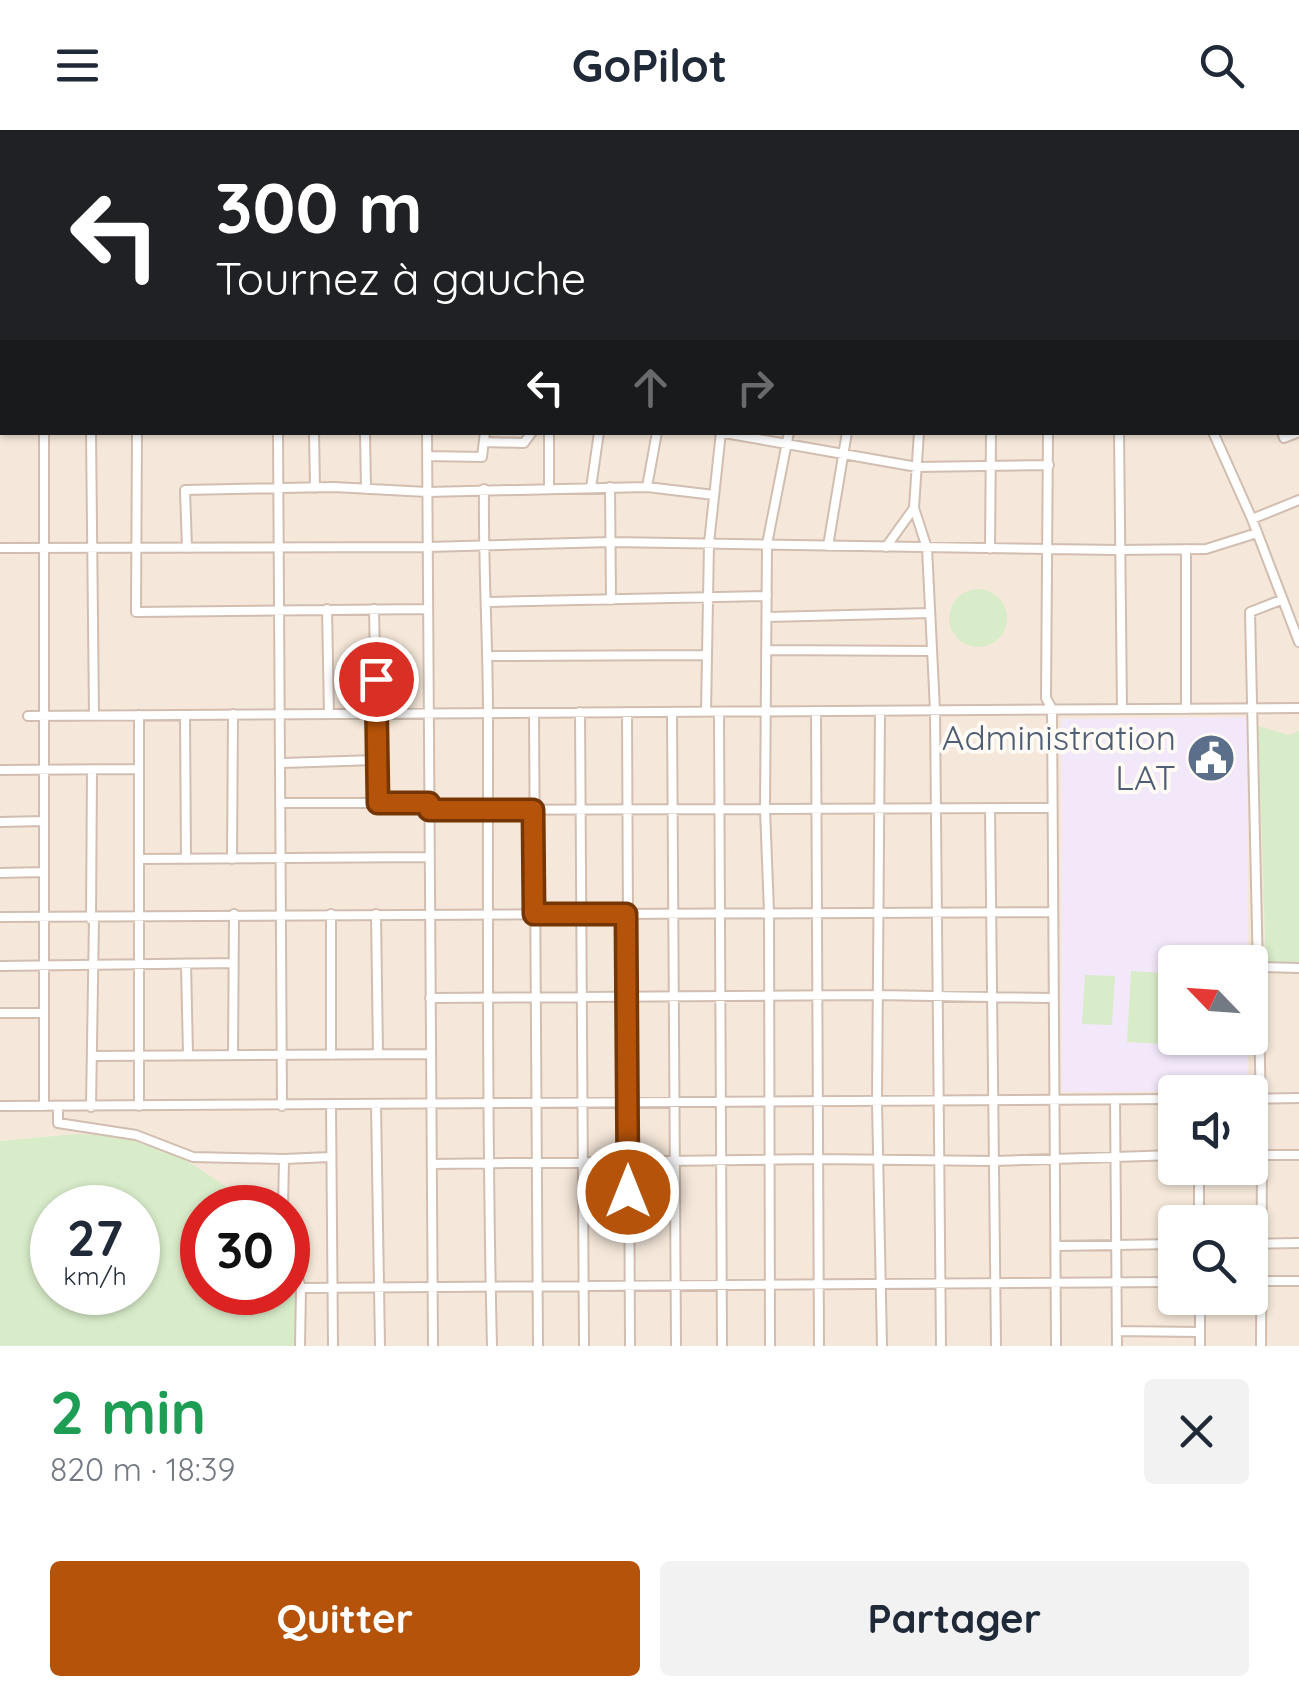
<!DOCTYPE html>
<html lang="fr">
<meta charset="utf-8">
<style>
:root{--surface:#fff;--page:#f2f2f3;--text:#1f2937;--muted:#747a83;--accent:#b45309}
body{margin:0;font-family:Quicksand,sans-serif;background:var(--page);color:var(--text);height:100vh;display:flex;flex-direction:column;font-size:38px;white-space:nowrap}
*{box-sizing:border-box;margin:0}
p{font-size:32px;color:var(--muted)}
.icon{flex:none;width:55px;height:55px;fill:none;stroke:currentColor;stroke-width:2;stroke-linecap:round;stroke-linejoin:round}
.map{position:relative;height:1216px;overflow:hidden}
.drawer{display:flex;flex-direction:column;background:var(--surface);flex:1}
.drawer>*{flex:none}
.hud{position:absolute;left:0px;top:0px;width:1300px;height:305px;box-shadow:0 2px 8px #0004;background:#202124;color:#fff;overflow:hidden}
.needle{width:65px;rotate:295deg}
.tools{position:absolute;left:1158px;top:815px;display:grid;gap:20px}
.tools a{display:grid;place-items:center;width:110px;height:110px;border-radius:10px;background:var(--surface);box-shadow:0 2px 8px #0004;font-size:50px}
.speed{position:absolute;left:30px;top:1055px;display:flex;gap:20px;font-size:50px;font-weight:700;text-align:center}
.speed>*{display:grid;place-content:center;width:130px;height:130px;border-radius:50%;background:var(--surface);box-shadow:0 2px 8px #0004;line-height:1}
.speed small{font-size:25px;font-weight:400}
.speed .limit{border:15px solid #d22;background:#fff;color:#111}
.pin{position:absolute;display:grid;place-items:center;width:85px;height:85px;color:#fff;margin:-42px;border:5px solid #fff;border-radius:50%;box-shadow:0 2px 10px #0007}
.me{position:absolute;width:110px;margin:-55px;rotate:0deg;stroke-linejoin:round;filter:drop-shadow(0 0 8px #0008)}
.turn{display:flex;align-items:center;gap:35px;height:210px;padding:0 50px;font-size:45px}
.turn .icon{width:130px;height:130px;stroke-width:2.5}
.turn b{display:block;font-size:70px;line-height:85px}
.lanes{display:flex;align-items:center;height:95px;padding:0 50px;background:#0003;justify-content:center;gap:50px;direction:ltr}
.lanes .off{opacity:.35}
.round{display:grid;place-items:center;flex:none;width:105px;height:105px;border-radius:10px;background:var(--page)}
.summary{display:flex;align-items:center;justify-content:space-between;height:170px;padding:0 50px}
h1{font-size:60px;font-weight:800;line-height:75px;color:#1e9e55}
.action{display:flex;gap:20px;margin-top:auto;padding:20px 50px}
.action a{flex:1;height:115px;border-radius:10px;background:var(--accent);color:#fff;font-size:40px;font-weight:800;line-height:115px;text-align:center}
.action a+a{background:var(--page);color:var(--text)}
header{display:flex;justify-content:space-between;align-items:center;height:130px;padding:0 50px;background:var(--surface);font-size:45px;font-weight:800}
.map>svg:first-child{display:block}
</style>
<header><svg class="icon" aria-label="menu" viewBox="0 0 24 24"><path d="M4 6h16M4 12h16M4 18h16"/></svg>GoPilot<svg class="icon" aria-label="search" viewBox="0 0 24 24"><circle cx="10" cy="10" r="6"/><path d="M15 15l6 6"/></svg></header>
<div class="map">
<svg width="1299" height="1216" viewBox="0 0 1299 1216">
<rect width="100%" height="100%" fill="#fdf6ec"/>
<!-- residential -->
<path fill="#f5e8da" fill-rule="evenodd" d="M 221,0 L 1299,0 L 1299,1216 L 296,1216 L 296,1159 L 288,1137 L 288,1078 L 254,1077 L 204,1042 L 75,1004 L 0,1011 L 0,74 L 2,302 L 1298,302 L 1298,2 L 220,2 ZM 1175,832 L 1250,832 L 1250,908 L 1175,908 ZM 1175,962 L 1250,962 L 1250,1038 L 1175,1038 ZM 1175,1092 L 1250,1092 L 1250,1168 L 1175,1168 Z"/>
<!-- education -->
<path fill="#f3e8fa" d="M 1247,587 L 1248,832 L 1175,832 L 1175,908 L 1248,908 L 1248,961 L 1062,962 L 1061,589 Z"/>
<!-- green -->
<path fill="#d8ecc9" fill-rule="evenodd" d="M949 488a29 29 0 1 1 58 0a29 29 0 1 1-58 0Z
M 1258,596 L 1289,605 L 1299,601 L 1299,836 L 1266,837 Z
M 1131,841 L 1175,844 L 1175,908 L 1228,908 L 1228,918 L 1127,912 Z
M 1085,845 L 1115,846 L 1112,895 L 1082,894 Z
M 75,1004 C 93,1005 113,1005 130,1009 C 176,1017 217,1051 254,1077 L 202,1078 L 202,1162 L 288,1162 L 288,1137 L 296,1159 L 296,1216 L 0,1216 L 0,1011 ZM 52,1078 L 138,1078 L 138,1162 L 52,1162 Z"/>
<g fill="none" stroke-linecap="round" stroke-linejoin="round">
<!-- river -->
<path stroke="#bfe3e8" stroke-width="11" d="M 1038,0 L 1040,2
M 1298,45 L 1299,45"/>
<!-- minor casing -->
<g stroke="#d1beb0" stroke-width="12">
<path id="minor" d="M 349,0 L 391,2
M 849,0 L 862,2
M 420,2 L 438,0
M 530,2 L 530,0
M 652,2 L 652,0
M 711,2 L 711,0
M 775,2 L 775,0
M 838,2 L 839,0
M 1079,2 L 1080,0
M 1125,2 L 1126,0
M 1199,2 L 1201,0
M 1298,17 L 1299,16
M 0,50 L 2,50
M 1298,124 L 1299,124
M 0,130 L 2,130
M 1298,175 L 1299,175
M 1298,239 L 1299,239
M 0,252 L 2,252
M 91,302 L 94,585
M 137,302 L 136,482 L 428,479
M 278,302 L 282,976
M 314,302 L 315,358
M 365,302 L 366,359
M 427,302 L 433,1216
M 719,302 L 917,337 L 1049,335
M 919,302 L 914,378 L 927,418 L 935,580 L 941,1216
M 1048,302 L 1046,568 L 1052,579 L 1056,1216
M 1119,302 L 1122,579
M 1213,302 L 1252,389 L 1299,512
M 1282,302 L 1284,308 L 1299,302
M 484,312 L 524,313 L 532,302
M 427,326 L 482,327 L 485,302
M 610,357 L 611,470
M 647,357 L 657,302
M 549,358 L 549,302
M 591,358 L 599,302
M 484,359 C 483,435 488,510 488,586 C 488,796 487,1006 492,1216
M 1252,389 L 1299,370
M 828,416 L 847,302
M 886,417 L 914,378
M 0,418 L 427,417 L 611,412 L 1117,420 L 1206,419 L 1257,403
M 187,418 L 185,360 L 334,357 L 427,362 L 647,357 L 714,365
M 990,419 L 991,302
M 1186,419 L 1186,579
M 488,472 L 767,466
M 327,479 L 329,584
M 374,479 L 378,673
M 767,487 L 930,483
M 766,520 L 932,521
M 487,526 L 707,525
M 816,581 L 819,1216
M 880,581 L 877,972 L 882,1216
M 580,582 L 584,1216
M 627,582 L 630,1216
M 672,582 L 676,1216
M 706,582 L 709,413 L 721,302
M 719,582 L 722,1216
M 534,583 L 538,1216
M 185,585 L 186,729
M 28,586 L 1299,578
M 282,633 L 376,630
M 0,640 L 139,639
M 282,673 L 429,673
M 429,680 L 1051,678
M 990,680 L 996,1216
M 0,692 L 44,691
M 139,729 L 429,727
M 232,729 L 233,584
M 0,743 L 43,742
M 376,784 L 378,924
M 0,787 L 1052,782
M 91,789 L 92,640
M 186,834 L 188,924
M 0,836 L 233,833
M 1258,837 L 1299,838
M 430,868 L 877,865 L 1052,868
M 0,883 L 43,883
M 233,925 L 234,784
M 331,925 L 331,784
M 92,926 L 431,924
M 1250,969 L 1299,968
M 1115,970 L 1117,1216
M 331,975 L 333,1216
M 376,975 L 380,1216
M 0,976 L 1175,969
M 44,976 L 44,302
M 58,976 L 58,993 L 136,1005 L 193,1027 L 284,1029 L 330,1027
M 139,976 L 139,585
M 91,977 L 94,789
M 1250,1025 L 1299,1025
M 432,1034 L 817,1029 L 994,1031 L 1175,1025
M 1199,1038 L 1199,1092
M 283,1078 L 284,1029
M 1250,1114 L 1299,1113
M 1056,1116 L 1175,1114
M 288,1117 L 301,1158 L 300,1216
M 1250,1151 L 1299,1151
M 301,1158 L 1175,1152
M 1200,1168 L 1200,1216
M 1117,1201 L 1200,1202
M 770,1216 L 769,782 L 765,680 L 767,414 L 789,302
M 1261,1216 L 1262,1024 L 1250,482 L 1281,470"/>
</g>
<!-- minor -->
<use href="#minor" stroke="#fff" stroke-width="8"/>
</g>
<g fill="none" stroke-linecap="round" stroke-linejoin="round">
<!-- route casing -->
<g stroke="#753606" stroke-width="25">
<path id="route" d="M 376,549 L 378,673 L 429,673 L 429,680 L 533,680 L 534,784 L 626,784 L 628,1062"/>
</g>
<!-- route -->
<use href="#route" stroke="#b45309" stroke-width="18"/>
</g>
<!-- icons -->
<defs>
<g id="civic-disc" transform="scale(2.5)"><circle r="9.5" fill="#5c6f8a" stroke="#fffaf3"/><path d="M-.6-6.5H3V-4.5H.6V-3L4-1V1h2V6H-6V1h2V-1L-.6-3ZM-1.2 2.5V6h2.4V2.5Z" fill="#fff"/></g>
</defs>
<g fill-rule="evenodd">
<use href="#civic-disc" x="1211" y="628"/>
</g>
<g text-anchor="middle" stroke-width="8" stroke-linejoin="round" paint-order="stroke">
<!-- service labels -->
<g font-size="35" fill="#4e5e75" stroke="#fffaf3" text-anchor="end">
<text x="1176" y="620">Administration<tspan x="1176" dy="40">LAT</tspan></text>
</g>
</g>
</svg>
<div class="tools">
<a><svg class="needle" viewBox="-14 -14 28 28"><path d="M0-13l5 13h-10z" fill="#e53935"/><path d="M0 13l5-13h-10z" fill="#747a83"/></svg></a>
<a><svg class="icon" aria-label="sound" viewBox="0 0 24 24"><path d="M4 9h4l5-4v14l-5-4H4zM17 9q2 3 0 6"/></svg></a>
<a><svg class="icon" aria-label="search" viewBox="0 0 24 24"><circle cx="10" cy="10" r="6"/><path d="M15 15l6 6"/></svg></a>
</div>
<div class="speed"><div>27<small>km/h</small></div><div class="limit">30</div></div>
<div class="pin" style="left:376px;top:549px;background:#d93025"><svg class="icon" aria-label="arrive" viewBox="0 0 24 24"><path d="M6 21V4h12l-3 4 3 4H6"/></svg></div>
<svg class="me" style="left:628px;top:1062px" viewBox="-20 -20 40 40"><circle r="17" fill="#b45309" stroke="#fff" stroke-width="3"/><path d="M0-11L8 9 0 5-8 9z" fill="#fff"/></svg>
<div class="hud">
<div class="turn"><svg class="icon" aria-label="left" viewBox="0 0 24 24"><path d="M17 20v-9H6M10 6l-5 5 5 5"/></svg><div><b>300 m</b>Tournez à gauche</div></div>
<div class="lanes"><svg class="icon" aria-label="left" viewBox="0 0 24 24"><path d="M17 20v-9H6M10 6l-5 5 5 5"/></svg><svg class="icon off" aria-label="ahead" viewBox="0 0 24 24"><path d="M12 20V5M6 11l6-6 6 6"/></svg><svg class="icon off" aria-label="right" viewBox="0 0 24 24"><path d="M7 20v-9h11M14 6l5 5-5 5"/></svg></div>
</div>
</div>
<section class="drawer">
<div class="summary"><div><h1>2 min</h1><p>820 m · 18:39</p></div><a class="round"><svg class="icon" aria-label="close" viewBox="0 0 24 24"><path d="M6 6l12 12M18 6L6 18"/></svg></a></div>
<div class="action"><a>Quitter</a><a>Partager</a></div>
</section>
